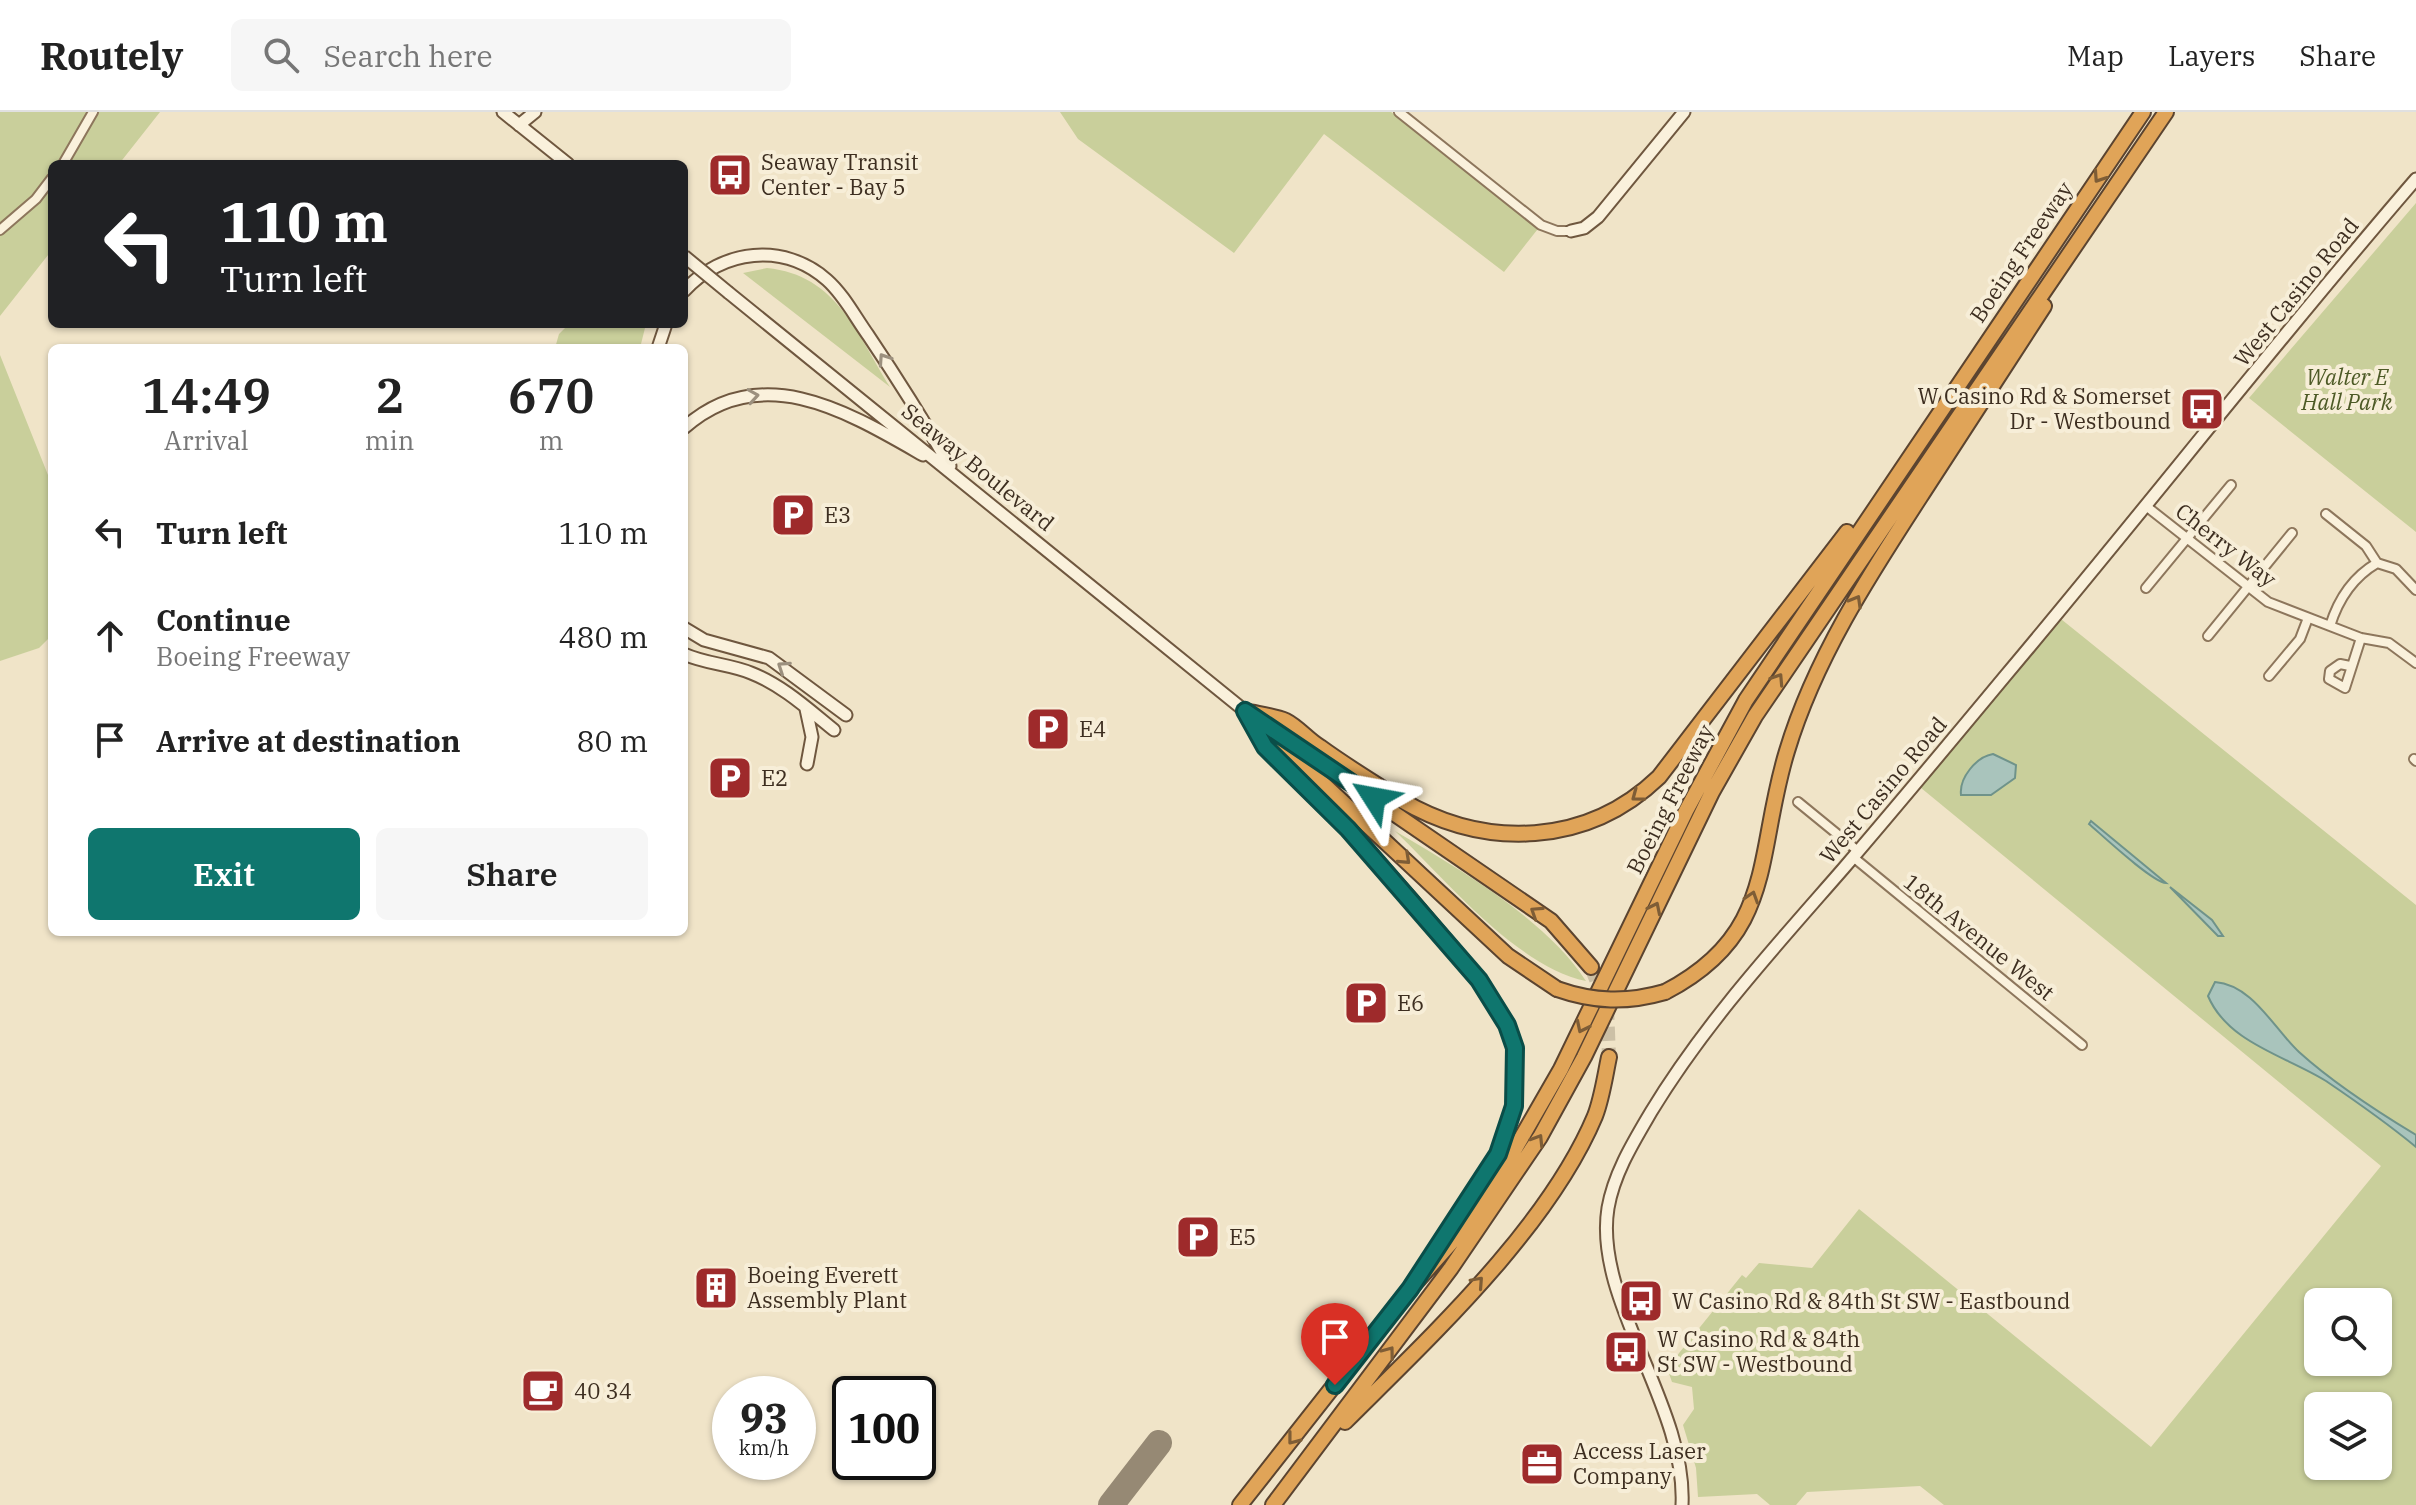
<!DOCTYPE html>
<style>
:root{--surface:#fff;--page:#f6f6f6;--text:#222;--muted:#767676;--line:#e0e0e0;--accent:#0f766e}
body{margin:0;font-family:"IBM Plex Serif",serif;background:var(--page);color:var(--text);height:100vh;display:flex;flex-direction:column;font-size:30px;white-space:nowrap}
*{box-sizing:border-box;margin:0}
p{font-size:26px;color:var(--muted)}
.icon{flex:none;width:44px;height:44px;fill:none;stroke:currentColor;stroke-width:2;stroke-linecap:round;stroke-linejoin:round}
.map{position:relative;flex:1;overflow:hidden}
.side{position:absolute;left:48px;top:232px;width:640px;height:592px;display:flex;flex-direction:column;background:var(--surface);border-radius:12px;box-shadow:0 2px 6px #0004}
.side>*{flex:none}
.guide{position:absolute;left:48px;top:48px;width:640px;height:168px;border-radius:12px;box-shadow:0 2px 6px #0004;background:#202124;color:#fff;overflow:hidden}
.tools{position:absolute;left:2304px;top:1176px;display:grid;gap:16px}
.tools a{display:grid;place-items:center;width:88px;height:88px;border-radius:12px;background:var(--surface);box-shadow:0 2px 6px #0004;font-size:40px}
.speed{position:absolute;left:712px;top:1264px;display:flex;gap:16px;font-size:40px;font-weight:700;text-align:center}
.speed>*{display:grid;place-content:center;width:104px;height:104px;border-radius:50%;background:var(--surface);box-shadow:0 2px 6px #0004;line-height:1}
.speed small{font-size:20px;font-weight:400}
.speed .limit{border:4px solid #111;border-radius:12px;background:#fff;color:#111}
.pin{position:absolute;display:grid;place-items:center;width:68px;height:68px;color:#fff;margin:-82px -34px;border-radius:50% 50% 50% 0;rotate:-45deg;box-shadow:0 0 8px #0007}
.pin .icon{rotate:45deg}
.me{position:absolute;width:88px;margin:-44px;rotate:304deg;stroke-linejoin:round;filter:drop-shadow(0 0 6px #0008)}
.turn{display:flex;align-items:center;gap:28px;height:168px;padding:0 40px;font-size:36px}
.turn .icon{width:104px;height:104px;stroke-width:2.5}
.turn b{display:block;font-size:56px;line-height:68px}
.eta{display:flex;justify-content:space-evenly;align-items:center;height:136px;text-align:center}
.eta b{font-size:48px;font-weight:600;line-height:56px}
.primary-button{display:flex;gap:16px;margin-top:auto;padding:16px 40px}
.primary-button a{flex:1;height:92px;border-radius:12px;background:var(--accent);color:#fff;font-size:32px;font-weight:600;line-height:92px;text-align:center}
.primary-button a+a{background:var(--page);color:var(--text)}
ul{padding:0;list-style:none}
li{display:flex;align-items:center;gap:24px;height:104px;padding:0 40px}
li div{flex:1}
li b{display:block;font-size:30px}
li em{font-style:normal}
header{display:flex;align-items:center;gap:48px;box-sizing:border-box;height:112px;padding:0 40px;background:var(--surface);border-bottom:2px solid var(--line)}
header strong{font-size:38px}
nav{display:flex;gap:44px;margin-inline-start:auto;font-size:28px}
.search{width:560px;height:72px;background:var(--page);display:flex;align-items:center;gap:20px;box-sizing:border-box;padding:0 28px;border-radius:12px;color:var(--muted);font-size:30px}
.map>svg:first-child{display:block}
</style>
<header>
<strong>Routely</strong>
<div class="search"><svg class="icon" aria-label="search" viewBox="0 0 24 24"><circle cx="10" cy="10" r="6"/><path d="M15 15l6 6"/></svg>Search here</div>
<nav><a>Map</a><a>Layers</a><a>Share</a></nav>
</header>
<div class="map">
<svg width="2416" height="1393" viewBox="0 0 2416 1393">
<rect width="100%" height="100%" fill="#f0e4c8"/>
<!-- green -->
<path fill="#c9cf9b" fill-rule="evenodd" d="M 0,0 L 160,0 L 119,52 L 52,52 L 52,138 L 0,204 Z
M 1060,0 L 1391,0 L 1541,113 L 1504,160 L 1324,22 L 1234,141 L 1078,27 Z
M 2416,91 L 2416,420 L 2249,286 Z
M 767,156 C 837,163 857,222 890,275 L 743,161 Z
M 569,212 L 646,212 L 640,236 L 555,236 L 559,222 Z
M 0,243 L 52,373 L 52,523 L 39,536 L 0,549 Z
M 2056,503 L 2416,793 L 2416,1393 L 1944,1393 L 1920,1374 L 1807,1380 L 1796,1393 L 1770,1393 L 1757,1382 L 1698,1385 L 1696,1356 L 1683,1313 L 1694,1297 L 1692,1275 L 1672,1270 L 1667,1256 L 1742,1163 L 1746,1166 L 1759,1151 L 1812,1156 L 1859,1097 L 2151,1335 L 2381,1054 L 1915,671 ZM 2318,1190 L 2378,1190 L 2378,1250 L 2318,1250 ZM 2318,1294 L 2378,1294 L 2378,1354 L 2318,1354 Z
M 1395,719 C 1458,756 1547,808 1586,869 C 1517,855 1446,768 1395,719 Z"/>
<!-- water -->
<path fill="#a9c4bc" stroke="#6f938a" stroke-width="2" d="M 1993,642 L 2016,653 L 2015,666 L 1991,683 L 1961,683 C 1959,666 1976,645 1993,642 Z
M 2091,709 L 2166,771 C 2152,770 2103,724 2089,712 Z
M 2170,775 L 2212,808 L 2223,824 L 2218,824 Z
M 2215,870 C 2253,873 2274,917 2299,940 C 2331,969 2378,1000 2416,1023 L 2416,1035 C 2387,1011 2357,990 2326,969 C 2286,944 2228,931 2208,884 Z"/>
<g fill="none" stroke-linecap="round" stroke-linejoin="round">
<!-- taxiway -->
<path stroke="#968974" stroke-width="26" d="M 1111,1393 L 1159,1331"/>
<!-- highway-tunnel -->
<path stroke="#ccc0a6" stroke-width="14" stroke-dasharray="14 7" stroke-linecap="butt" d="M 1591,855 L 1607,895 L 1609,945"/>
<!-- street casing -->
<g stroke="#8d765c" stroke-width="12">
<path id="street" d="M 1399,0 L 1541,113 L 1557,119 L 1571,119
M 63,52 L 93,0
M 0,118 L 36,87 L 52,66
M 2146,394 L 2268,490 L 2361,526 L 2389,531 L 2416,551
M 2326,402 L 2366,434 L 2377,451
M 2146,476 L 2231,373
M 2330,514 C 2338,488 2353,465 2377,451 L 2396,457 L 2416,478
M 2208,524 L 2292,421
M 2350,554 L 2340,552 L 2330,559 L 2329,567 L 2345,576 L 2361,526
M 2269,564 L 2300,527 L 2308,506
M 2414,647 L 2416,649
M 1798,690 L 1858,739
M 1853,745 L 2082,933"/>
</g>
<!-- secondary casing -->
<g stroke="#6f573f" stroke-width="15">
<path id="secondary" d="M 503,0 L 568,52
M 519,13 L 535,0
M 1571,119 L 1584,116 L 1598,105 L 1684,0
M 684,179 C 722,137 784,130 827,168 C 844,183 855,205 868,223 C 897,266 924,309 950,354
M 729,181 L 1245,599
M 658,236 L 666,212
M 684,316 C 761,247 848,300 923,343
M 684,516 L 704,528 L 769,546 L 846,603
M 684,542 C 706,552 729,552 751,561 C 782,573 808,597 834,618
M 806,597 L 812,625 L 807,652
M 1682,1393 C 1687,1294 1593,1188 1608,1096 C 1614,1061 1634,1029 1651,1000 C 1705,911 1775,835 1843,757 C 1898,693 1952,628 2006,563 C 2144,399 2276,229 2416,67"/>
</g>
<!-- highway casing -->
<g stroke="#5b4430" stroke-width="18">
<path id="highway" d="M 1245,599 C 1257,602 1274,604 1286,609 C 1298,615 1308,628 1320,635 C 1346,654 1374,671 1401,688 C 1486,738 1587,734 1659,665 L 1847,420
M 1245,599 L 1265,635 L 1348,717 L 1411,788 L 1479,868 L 1507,913 L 1515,936 L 1514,994 L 1498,1042 L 1460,1103
M 1255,606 L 1551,809 L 1591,855
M 1277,629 L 1508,844 L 1557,877
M 1665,880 C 1777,822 1755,743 1787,639 C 1815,546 1870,462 1922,382 C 1963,319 2003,257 2044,194
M 1345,1310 C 1430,1225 1548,1116 1595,1004 C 1602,986 1605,964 1609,945
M 1240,1393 L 1410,1177 L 1456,1125 L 1508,1049 L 1561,957 L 1686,699 L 1746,588 L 2143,0
M 1273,1393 L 1451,1156 L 1540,1025 L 1584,945 L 1712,680 L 1755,604 L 2166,0"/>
</g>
<!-- street -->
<use href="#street" stroke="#faf1dc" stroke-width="8"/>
<!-- secondary -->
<use href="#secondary" stroke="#faf1dc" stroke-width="11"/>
<!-- highway -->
<use href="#highway" stroke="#e0a458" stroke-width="14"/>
<!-- secondary-bridge casing -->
<g stroke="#6f573f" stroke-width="15" stroke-linecap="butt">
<path id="secondary-bridge" d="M 684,144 L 729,181"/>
</g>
<!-- highway-bridge casing -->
<g stroke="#5b4430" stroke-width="18" stroke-linecap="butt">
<path id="highway-bridge" d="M 1557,877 C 1594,890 1627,891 1665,880"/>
</g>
<!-- secondary-bridge -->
<use href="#secondary-bridge" stroke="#faf1dc" stroke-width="11"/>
<!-- highway-bridge -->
<use href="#highway-bridge" stroke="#e0a458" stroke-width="14"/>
</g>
<!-- one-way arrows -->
<defs><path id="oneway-chevron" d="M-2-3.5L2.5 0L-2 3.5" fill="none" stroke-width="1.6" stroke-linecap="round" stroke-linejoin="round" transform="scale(2)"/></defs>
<g stroke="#7e5d36">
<use href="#oneway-chevron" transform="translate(2099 65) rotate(124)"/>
<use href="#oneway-chevron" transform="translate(1856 489) rotate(-60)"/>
<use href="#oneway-chevron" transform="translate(1778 567) rotate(-57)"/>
<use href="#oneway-chevron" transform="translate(1637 684) rotate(143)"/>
<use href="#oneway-chevron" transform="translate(1405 747) rotate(43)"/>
<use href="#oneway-chevron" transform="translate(1752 785) rotate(-72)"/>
<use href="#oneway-chevron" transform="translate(1655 796) rotate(-64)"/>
<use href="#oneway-chevron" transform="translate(1536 800) rotate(-147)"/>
<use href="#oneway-chevron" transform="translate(1582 915) rotate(116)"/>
<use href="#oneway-chevron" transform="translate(1538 1028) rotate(-58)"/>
<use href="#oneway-chevron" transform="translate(1478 1170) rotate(-48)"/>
<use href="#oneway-chevron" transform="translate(1389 1240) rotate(-53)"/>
<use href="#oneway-chevron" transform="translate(1293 1327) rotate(128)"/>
</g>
<g stroke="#9c907e">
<use href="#oneway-chevron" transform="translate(884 247) rotate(-124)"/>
<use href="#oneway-chevron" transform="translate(753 284) rotate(-9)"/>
<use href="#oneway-chevron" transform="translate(783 555) rotate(-146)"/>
</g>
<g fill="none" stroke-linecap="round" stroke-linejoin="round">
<!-- route casing -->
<g stroke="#0a4d48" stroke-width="20">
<path id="route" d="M 1335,1273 L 1410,1177 L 1498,1042 L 1514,994 L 1515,936 L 1507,913 L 1479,868 L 1348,717 L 1265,635 L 1245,599 L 1374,686"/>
</g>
<!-- route -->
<use href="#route" stroke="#0f766e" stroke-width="14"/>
</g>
<!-- icons -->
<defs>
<g id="bus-square" transform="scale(2.3)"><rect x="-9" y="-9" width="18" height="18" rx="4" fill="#9e2a2b" stroke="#f7eed8"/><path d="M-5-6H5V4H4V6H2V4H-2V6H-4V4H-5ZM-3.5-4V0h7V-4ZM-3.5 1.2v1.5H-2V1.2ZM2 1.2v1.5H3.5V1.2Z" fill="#fff"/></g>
<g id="parking-square" transform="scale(2.3)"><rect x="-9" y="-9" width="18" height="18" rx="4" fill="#9e2a2b" stroke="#f7eed8"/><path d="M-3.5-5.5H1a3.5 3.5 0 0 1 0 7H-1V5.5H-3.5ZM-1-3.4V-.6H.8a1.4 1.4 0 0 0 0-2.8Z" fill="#fff"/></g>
<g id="building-square" transform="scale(2.3)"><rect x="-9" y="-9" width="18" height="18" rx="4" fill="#9e2a2b" stroke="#f7eed8"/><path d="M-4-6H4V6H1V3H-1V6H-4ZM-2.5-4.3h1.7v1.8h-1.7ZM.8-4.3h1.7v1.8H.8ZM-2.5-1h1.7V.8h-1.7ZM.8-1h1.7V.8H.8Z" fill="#fff"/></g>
<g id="cafe-square" transform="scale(2.3)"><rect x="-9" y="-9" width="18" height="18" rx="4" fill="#9e2a2b" stroke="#f7eed8"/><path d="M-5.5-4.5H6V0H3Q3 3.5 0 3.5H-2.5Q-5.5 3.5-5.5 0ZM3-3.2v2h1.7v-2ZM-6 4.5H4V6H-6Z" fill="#fff"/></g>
<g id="office-square" transform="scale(2.3)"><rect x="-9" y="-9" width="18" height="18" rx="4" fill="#9e2a2b" stroke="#f7eed8"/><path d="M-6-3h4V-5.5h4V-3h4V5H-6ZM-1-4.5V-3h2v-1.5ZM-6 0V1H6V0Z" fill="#fff"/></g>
</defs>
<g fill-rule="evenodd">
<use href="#bus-square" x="730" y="63"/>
<use href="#bus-square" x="2202" y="297"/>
<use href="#parking-square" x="793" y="403"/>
<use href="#parking-square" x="1048" y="617"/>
<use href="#parking-square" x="730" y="666"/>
<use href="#parking-square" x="1366" y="891"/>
<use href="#parking-square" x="1198" y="1125"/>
<use href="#building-square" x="716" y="1176"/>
<use href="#bus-square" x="1641" y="1189"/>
<use href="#bus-square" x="1626" y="1240"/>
<use href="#cafe-square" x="543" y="1279"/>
<use href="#office-square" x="1542" y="1352"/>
</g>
<g text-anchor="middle" stroke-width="8" stroke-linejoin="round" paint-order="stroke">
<!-- poi labels -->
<g font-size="22" fill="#3d2e20" stroke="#f7eed8" text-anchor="start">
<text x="761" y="58">Seaway Transit<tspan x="761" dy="25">Center - Bay 5</tspan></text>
<text x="2171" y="292" text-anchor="end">W Casino Rd &amp; Somerset<tspan x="2171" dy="25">Dr - Westbound</tspan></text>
<text x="824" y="411">E3</text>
<text x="1079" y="625">E4</text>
<text x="761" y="674">E2</text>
<text x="1397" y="899">E6</text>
<text x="1229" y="1133">E5</text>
<text x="747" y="1171">Boeing Everett<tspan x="747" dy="25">Assembly Plant</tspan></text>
<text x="1672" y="1197">W Casino Rd &amp; 84th St SW - Eastbound</text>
<text x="1657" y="1235">W Casino Rd &amp; 84th<tspan x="1657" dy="25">St SW - Westbound</tspan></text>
<text x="574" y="1287">40 34</text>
<text x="1573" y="1347">Access Laser<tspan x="1573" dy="25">Company</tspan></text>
</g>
<!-- street labels -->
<g font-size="22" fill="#3d2e20" stroke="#f7eed8">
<text transform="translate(2021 140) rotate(-56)" y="8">Boeing Freeway</text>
<text transform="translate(2296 180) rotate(-51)" y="8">West Casino Road</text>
<text transform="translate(978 355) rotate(39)" y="8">Seaway Boulevard</text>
<text transform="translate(2226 433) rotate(38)" y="8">Cherry Way</text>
<text transform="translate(1883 678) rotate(-50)" y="8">West Casino Road</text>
<text transform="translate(1670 687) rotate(-63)" y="8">Boeing Freeway</text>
<text transform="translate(1979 825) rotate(39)" y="8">18th Avenue West</text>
</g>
<!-- park labels -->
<g font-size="22" font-style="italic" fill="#4d5a26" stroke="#f7eed8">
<text x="2347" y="273">Walter E<tspan x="2347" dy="25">Hall Park</tspan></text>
</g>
</g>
</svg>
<div class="tools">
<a><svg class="icon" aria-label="search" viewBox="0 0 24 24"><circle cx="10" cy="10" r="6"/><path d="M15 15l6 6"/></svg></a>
<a><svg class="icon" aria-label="layers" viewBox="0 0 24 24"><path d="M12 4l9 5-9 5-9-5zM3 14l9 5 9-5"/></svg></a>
</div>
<div class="speed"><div>93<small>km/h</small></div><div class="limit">100</div></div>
<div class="pin" style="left:1335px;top:1273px;background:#d93025"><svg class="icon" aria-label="arrive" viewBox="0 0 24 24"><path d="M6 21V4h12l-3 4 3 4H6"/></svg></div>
<svg class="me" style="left:1374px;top:686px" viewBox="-20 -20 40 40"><path d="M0-17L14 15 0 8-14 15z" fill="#0f766e" stroke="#fff" stroke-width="4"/></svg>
<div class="guide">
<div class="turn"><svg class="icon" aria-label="left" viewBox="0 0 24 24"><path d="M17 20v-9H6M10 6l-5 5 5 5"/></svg><div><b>110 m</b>Turn left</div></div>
</div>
<section class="side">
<div class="eta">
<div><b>14:49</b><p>Arrival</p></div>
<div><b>2</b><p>min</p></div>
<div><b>670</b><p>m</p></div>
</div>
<ul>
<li><svg class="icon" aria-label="left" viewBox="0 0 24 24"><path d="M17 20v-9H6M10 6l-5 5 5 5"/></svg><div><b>Turn left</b></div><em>110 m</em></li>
<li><svg class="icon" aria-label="ahead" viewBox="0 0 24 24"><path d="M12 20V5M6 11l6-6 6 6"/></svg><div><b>Continue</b><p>Boeing Freeway</p></div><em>480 m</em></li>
<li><svg class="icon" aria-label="arrive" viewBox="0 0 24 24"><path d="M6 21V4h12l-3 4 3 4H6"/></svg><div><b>Arrive at destination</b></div><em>80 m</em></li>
</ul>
<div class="primary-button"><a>Exit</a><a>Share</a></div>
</section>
</div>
